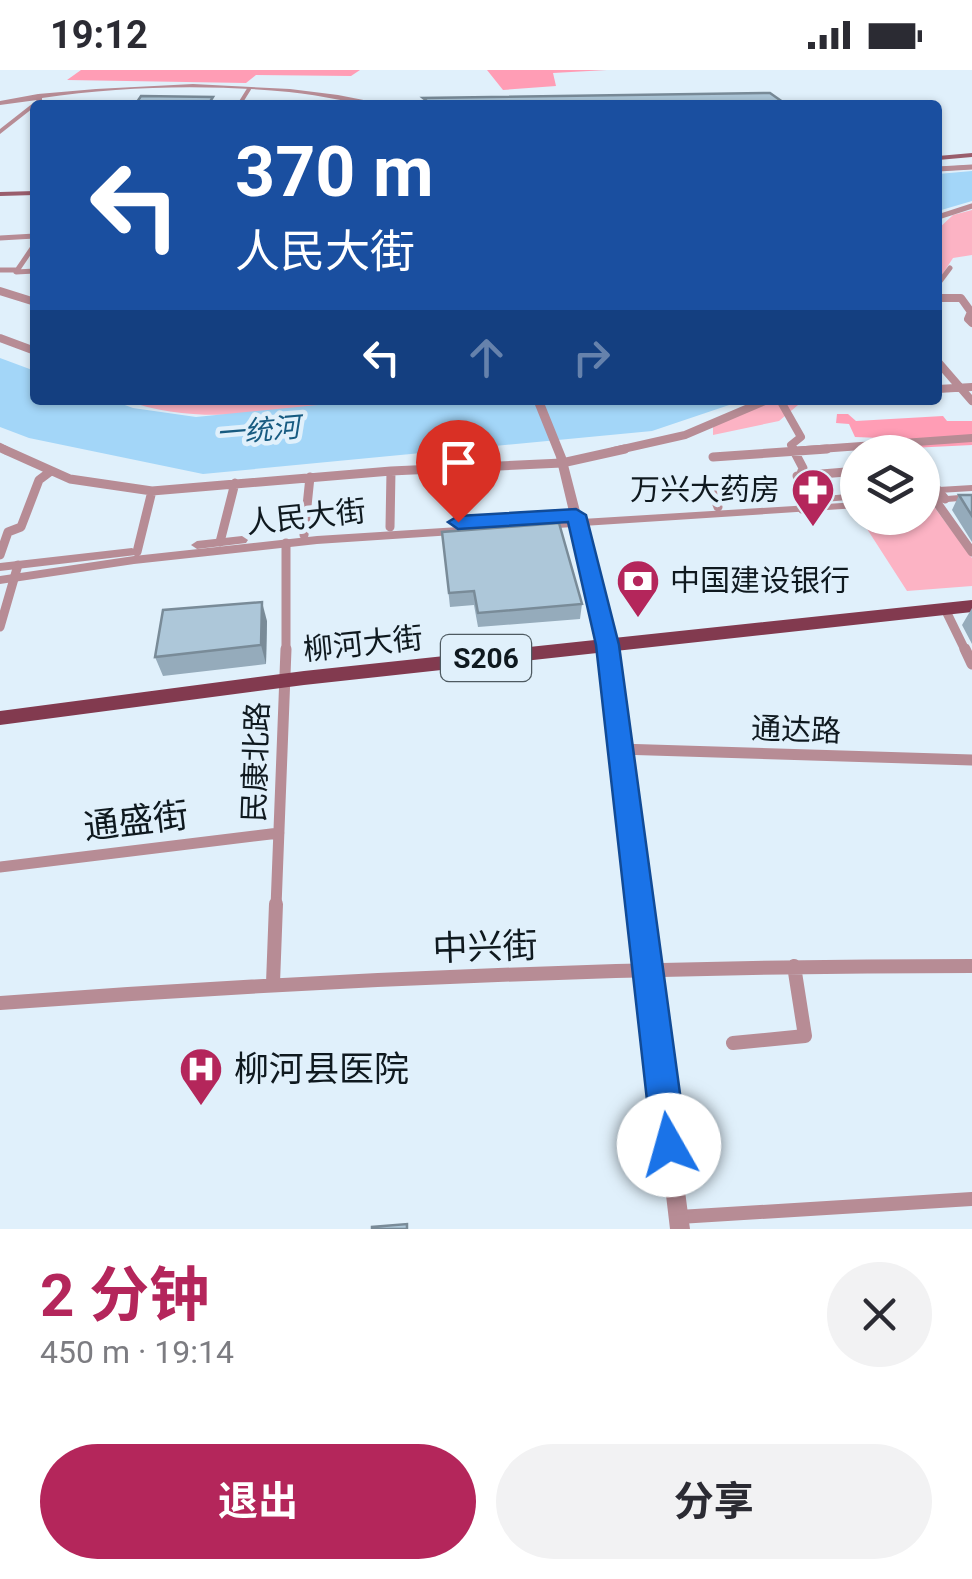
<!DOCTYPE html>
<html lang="zh">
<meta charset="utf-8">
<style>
:root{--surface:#fff;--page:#f2f2f3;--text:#2b2b33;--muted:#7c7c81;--accent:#b4265b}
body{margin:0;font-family:Roboto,"Noto Sans SC",sans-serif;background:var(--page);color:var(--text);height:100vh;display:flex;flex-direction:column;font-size:38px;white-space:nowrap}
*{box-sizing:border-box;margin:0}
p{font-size:32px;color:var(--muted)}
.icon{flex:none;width:55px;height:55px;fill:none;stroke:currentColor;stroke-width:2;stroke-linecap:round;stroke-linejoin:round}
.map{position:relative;height:1159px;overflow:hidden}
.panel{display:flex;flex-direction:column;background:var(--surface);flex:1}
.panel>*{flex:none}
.top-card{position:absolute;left:30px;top:30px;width:912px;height:305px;border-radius:10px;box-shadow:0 2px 8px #0004;background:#1a4fa0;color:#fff;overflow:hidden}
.fabs{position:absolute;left:840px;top:365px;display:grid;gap:20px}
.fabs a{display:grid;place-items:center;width:100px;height:100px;border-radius:50%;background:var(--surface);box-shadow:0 2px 8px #0004;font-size:50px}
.pin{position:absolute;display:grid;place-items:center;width:85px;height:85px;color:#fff;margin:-102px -42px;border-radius:50% 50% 50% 0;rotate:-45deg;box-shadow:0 0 10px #0007}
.pin .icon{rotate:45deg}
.me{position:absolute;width:110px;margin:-55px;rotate:353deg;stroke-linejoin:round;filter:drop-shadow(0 0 8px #0008)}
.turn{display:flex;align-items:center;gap:35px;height:210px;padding:0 40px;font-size:45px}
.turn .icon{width:130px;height:130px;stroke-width:2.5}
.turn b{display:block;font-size:70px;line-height:85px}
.lanes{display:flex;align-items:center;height:95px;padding:0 40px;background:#0003;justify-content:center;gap:50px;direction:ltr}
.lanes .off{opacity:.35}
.round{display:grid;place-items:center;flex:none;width:105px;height:105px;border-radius:52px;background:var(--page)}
.overview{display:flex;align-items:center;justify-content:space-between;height:170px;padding:0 40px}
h1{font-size:60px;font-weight:700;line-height:75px;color:var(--accent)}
.button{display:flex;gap:20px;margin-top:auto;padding:20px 40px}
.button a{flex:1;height:115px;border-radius:60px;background:var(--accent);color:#fff;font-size:40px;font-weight:700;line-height:115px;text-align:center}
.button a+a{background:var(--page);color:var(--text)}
.status{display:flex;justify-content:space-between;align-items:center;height:70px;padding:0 50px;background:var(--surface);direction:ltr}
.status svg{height:28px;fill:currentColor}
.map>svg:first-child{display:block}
</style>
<div class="status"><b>19:12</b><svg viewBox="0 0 49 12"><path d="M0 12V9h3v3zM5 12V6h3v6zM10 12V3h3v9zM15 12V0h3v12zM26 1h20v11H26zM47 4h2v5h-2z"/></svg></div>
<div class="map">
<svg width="972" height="1159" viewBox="0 0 972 1159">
<rect width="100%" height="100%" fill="#e0f0fb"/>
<!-- green -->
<path fill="#fcb3c4" d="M 972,140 L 972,185 L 953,188 L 938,211 L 938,159 L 953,145 Z
M 125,330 L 369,330 C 289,338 202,359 125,330 Z
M 772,330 L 804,330 L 779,351 L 713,365 L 713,355 Z
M 932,434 L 972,488 L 972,516 L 907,521 L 860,448 L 922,448 L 923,435 Z"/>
<!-- forest -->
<path fill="#ff9db5" d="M 81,0 L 360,0 L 351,6 L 256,5 L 246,13 L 67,10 Z
M 487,0 L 607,0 L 553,3 L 556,16 L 503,20 Z
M 837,344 L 848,344 L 856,351 L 943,346 L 947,351 L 972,351 L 972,375 L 911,378 L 905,369 L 855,367 L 849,354 L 836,353 Z"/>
<!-- water -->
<path fill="#a3d6f8" d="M 972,101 L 972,131 L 938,141 L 938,104 Z
M 0,288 L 35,301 L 35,330 L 111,330 L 133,338 L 196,347 L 369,330 L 744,330 L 652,361 L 203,404 L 29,368 L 0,357 Z"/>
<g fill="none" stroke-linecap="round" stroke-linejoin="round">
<!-- minor-far5 -->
<path stroke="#b78c95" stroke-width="4" d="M 239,35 L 249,19
M 938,99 L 972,97"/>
<!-- minor-far4 -->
<path stroke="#b78c95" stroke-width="5" d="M 938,99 L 972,97
M 938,147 L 972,136
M 0,168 L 35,166
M 35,174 L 16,202 L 35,201
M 0,200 L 17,200
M 938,214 L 950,198
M 0,221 L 7,223"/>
<!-- minor-far3 -->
<path stroke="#b78c95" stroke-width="8" d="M 0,221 L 35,232
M 938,228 L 961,228 L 971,242 L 968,249 L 972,253
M 0,268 L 35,281
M 938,292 L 972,331
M 938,319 L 972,317
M 780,330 L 801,367 L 791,375 L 794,381
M 0,377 L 7,381
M 614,381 L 685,365 L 767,330
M 792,381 L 972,368"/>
<!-- minor-far2 -->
<path stroke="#b78c95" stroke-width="9" d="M 3,379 L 70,409 L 152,421 L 391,401 L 562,393 L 625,379
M 793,379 L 803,398 L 796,418 L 802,439
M 713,387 L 827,379
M 922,401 L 945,429
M 797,406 L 858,401
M 709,414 L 718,437
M 935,430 L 972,482
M 390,457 L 391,401
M 304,465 L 310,407
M 220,472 L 235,413
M 286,473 L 286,582
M 137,482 L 152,421
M 0,485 L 8,462 L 21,457 L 39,410 L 51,401
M 945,539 L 966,582
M 0,557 L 18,495"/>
<!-- minor-far1 -->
<path stroke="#b78c95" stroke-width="11" d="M 965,579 L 972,594
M 619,679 L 972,690
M 0,797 L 279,763
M 276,837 L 286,579"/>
<!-- minor -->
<path stroke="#b78c95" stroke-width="14" d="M 273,913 L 276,834
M 0,933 C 324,909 648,896 972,896
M 733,973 L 805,966 L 794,896
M 679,1147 L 972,1129"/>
<!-- tertiary -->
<path fill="#b78c95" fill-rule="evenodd" d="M 193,14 L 290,19 L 338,25 L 389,35 C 356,35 322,25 289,22 C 207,14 123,16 42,28 L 42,31 L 0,64 L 0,59 L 37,30 L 0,35 L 0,31 L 38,24 L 96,19 Z
M 533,330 L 543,330 L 566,387 L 582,449 L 858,432 L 858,438 L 583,456 L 613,575 L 690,1159 L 670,1159 L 601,575 L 573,457 L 317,474 L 134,494 L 0,514 L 0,506 L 134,486 L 317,466 L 571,450 L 556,387 Z
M 972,415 L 972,421 L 922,424 L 922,418 Z
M 858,423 L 858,429 L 825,432 L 820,429 L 825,426 Z
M 972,424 L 972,430 L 922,434 L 922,428 Z
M 242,466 L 248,470 L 246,473 L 197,479 L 191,475 L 197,471 Z
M 132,478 L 138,482 L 136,485 L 0,501 L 0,493 Z"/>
<!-- secondary -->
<path fill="#995d6c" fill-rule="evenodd" d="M 972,83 L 972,87 L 938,90 L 938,86 Z
M 35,121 L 35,125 L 0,126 L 0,122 Z"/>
<!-- primary -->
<path fill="#823a4f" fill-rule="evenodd" d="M 972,530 L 972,542 L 304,615 L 0,655 L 0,641 L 304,601 Z"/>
</g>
<!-- wall -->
<path fill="#95abbb" d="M 959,425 L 972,425 L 972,472 L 952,440 Z
M 442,462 L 582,534 L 580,549 L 478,557 L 474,535 L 450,537 Z
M 972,538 L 972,574 L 962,555 Z
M 267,551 L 266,594 L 163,606 L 155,587 Z"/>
<!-- shaded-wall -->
<path fill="#798b98" d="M 262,532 L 267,551 L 266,594 L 261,575 Z"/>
<!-- building -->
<path fill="#adc7d9" stroke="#798b98" stroke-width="2.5" d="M 770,23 L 787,35 L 432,35 L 423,28 Z
M 141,26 L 213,27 L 208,35 L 135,35 Z
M 959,425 L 972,425 L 972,446 Z
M 559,453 L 582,534 L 478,543 L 474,521 L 449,523 L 442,462 Z
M 262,532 L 261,575 L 155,587 L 163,540 Z
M 407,1154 L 407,1159 L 372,1159 L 372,1157 Z"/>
<!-- route -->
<path fill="#1a73e8" stroke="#114b97" stroke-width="2.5" d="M 576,439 L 586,445 L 619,575 L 687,1075 L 682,1088 L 669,1093 L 657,1088 L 652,1075 L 596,575 L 568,452 L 458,459 L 448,452 L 458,446 Z"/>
<!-- icons -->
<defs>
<g id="pharmacy-pin" transform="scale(2.25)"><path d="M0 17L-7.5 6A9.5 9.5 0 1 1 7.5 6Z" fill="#b4265b" stroke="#e0f0fb"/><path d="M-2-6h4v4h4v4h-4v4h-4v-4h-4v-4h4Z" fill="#fff"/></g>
<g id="bank-pin" transform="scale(2.25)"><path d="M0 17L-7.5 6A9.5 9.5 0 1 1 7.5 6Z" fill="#b4265b" stroke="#e0f0fb"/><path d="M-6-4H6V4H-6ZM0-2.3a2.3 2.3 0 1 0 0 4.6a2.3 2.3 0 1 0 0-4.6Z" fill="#fff"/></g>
<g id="hospital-pin" transform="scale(2.25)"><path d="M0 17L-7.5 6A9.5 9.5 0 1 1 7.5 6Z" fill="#b4265b" stroke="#e0f0fb"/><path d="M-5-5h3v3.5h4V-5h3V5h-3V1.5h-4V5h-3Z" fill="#fff"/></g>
</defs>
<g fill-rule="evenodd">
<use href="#pharmacy-pin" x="813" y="420"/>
<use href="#bank-pin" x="638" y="511"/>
<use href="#hospital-pin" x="201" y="999"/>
</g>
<g text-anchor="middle" stroke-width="9" stroke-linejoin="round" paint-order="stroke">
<!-- far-water labels -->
<g font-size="28" font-style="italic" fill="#175b81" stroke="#e0f0fb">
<text transform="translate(258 360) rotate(-5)" y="10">一统河</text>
</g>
<!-- shield labels -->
<rect fill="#e0f0fb" stroke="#4e5a61" stroke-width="2.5" x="441" y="565" width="90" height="46" rx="8"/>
<g font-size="28" font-weight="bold" fill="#0f191f">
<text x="486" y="598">S206</text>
</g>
<!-- poi labels -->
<g font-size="30" fill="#0f191f" stroke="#e0f0fb" text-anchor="end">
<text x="780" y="430">万兴大药房</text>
<text x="670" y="521" text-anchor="start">中国建设银行</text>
</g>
<!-- street labels -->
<g font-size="30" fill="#0f191f" stroke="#e0f0fb">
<text transform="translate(306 447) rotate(-6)" y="10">人民大街</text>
<text transform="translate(363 574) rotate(-6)" y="10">柳河大街</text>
<text transform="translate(796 660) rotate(2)" y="10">通达路</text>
<text transform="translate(256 692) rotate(-88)" y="10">民康北路</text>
</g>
<!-- near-street labels -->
<g font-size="35" fill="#0f191f" stroke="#e0f0fb">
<text transform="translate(136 751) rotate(-7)" y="12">通盛街</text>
<text transform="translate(485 877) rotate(-2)" y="12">中兴街</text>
</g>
<!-- near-poi labels -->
<g font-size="35" fill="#0f191f" stroke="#e0f0fb" text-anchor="start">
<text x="234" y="1011">柳河县医院</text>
</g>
</g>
</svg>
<div class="fabs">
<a><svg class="icon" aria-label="layers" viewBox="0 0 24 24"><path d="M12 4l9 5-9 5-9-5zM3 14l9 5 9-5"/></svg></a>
</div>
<div class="pin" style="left:458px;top:452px;background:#d93025"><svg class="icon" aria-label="arrive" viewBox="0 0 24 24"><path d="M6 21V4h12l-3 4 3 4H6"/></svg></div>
<svg class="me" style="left:669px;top:1075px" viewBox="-20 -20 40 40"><circle r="19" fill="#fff"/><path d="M0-13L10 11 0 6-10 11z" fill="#1a73e8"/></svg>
<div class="top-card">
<div class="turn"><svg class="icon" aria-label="left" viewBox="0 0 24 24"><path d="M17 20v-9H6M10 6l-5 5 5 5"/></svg><div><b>370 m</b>人民大街</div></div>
<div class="lanes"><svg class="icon" aria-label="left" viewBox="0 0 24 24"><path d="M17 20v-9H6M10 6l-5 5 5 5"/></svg><svg class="icon off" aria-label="ahead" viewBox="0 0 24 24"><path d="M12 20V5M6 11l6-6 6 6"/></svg><svg class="icon off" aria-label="right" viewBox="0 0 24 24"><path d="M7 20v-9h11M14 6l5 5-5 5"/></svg></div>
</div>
</div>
<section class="panel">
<div class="overview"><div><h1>2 分钟</h1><p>450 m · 19:14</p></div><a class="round"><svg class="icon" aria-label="close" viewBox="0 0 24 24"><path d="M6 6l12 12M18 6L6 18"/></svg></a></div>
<div class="button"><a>退出</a><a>分享</a></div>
</section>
